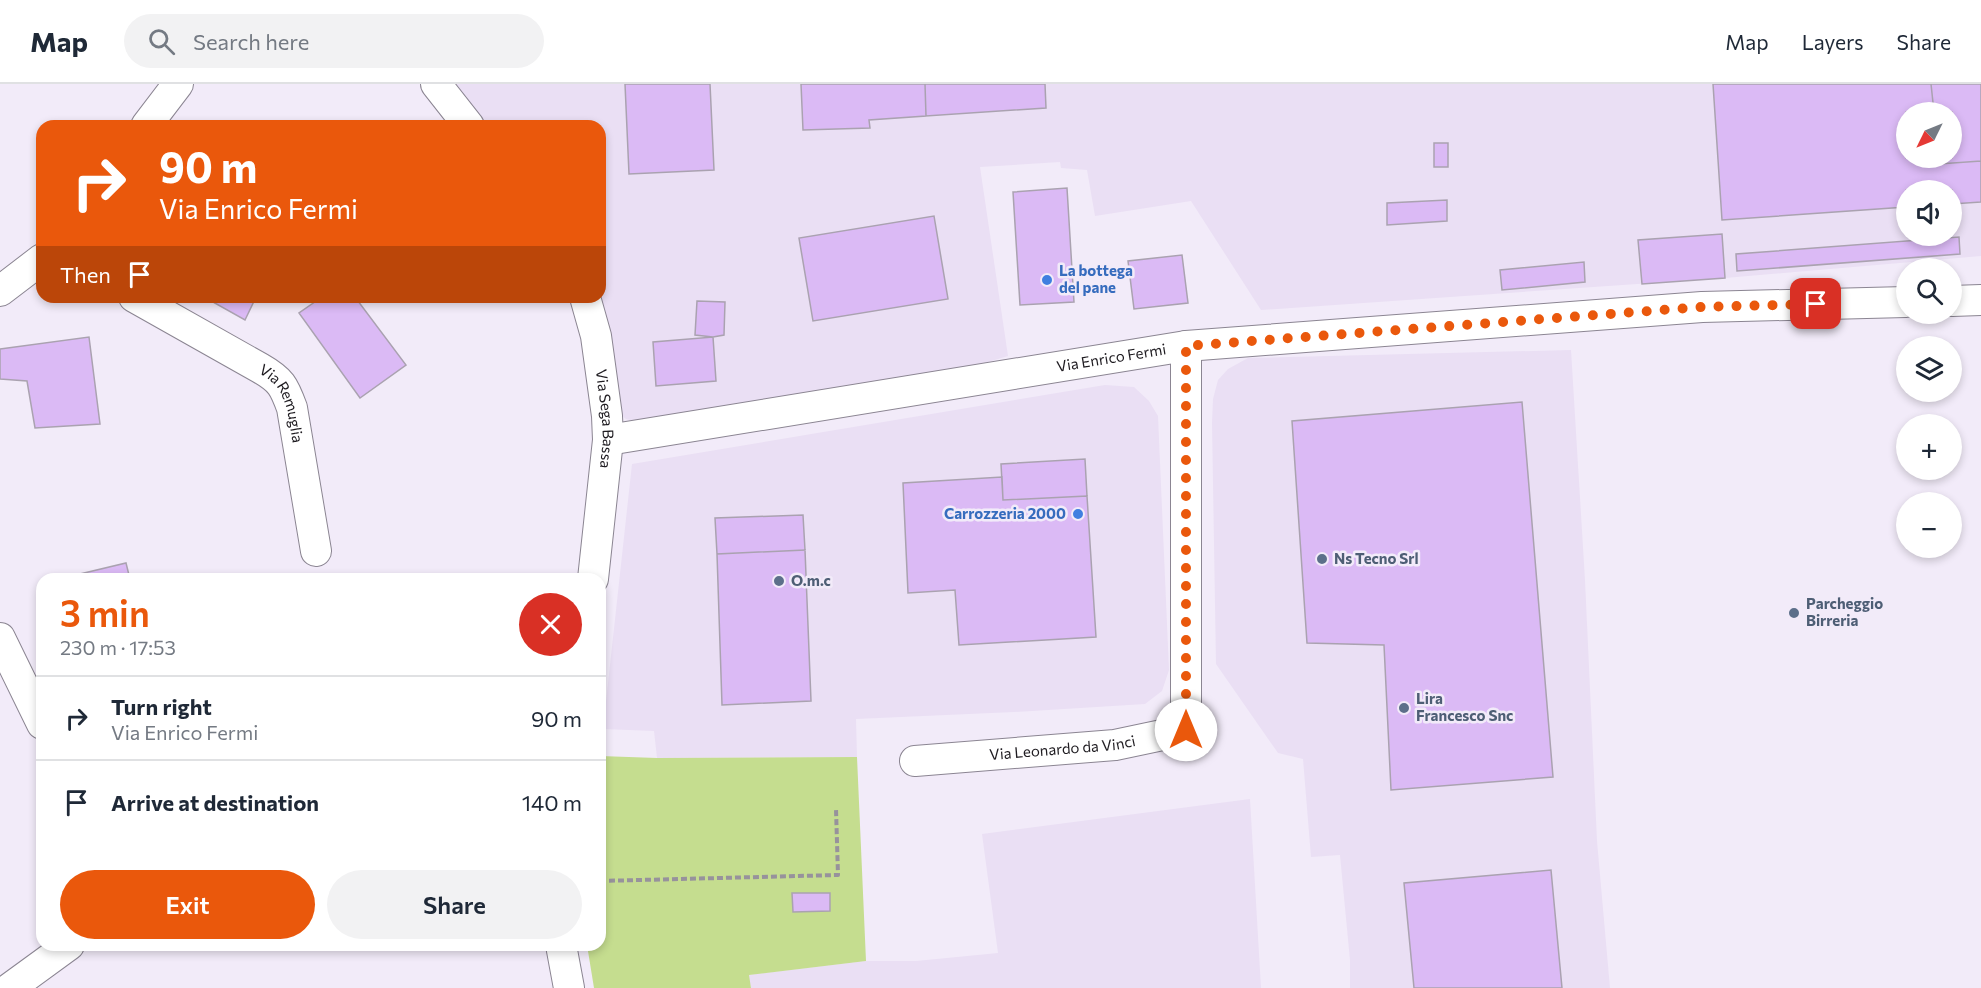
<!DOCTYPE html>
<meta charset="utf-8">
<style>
:root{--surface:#fff;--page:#f2f2f3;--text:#1f2937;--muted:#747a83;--line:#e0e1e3;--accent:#ea580c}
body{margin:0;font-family:Commissioner,sans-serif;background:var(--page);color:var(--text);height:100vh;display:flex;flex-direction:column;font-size:22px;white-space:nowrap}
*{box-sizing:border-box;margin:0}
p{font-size:20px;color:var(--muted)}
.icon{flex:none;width:33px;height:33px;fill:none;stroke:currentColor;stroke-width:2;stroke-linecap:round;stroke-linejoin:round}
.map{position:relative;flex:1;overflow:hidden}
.panel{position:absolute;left:36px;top:489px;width:570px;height:378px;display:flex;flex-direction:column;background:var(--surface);border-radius:18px;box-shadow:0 3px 9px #0003}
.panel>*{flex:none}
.guide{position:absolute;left:36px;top:36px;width:570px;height:183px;border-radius:18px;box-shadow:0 3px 9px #0003;background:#ea580c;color:#fff;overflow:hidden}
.needle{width:39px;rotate:227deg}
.buttons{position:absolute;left:1896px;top:18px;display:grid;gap:12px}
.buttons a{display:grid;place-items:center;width:66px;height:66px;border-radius:50%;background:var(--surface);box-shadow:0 3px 9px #0003;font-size:30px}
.pin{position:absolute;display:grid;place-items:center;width:51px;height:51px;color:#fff;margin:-26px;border-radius:12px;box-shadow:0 3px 9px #0006}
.me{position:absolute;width:66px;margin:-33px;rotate:0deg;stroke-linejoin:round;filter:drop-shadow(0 0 4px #0008)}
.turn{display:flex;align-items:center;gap:21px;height:126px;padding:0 24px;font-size:27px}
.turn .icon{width:78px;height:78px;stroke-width:2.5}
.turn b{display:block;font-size:42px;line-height:51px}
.then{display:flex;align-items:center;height:57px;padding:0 24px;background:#0003;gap:12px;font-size:22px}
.round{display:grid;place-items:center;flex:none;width:63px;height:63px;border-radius:32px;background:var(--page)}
.headline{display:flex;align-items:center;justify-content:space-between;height:102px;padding:0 24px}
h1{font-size:36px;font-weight:600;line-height:45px;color:var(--accent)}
.cta{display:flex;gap:12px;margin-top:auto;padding:12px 24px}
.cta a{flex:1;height:69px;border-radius:36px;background:var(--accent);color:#fff;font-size:24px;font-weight:600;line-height:69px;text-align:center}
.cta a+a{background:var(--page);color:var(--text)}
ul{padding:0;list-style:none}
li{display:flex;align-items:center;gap:18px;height:84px;padding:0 24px;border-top:2px solid var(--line)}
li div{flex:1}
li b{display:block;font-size:22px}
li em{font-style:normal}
header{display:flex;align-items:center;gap:36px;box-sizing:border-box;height:84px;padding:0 30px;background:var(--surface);border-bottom:2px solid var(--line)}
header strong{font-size:28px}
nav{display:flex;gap:33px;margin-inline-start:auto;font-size:21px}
.search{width:420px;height:54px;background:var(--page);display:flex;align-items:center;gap:15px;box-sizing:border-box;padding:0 21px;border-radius:33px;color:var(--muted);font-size:22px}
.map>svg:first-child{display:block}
</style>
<header>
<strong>Map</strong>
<div class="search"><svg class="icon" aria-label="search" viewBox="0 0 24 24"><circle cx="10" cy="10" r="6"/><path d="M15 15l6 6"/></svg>Search here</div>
<nav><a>Map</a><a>Layers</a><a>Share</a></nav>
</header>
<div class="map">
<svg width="1981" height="904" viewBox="0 0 1981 904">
<rect width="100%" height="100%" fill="#f2ebf9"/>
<!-- industrial -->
<path fill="#eadff4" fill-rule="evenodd" d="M 449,0 L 1981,0 L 1981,172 L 1725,194 L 1261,226 L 1191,117 L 1095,132 L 1087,86 L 1061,84 L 1060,78 L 980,83 L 1008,272 L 968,284 L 635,337 L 626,335 L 617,328 L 600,213 L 600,42 L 479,42 ZM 1906,28 L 1952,28 L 1952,74 L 1906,74 ZM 1906,106 L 1952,106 L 1952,152 L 1906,152 Z
M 1571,266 L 1585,496 L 1597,757 L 1610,904 L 1350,904 L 1350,876 L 1340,771 L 1311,773 L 1303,675 L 1278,669 L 1216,580 L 1212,339 L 1213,315 L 1218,296 L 1228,285 L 1248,274 Z
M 1105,301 L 1134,303 L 1149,317 L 1158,332 L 1169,586 L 1162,607 L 1145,620 L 1014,628 L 856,635 L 857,673 L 657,674 L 654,647 L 603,645 L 632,380 Z
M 1250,715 L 1261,904 L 751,904 L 748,891 L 866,877 L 916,877 L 998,869 L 982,750 Z"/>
<!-- green -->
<path fill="#c5dd8f" d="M 600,672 L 657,674 L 857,673 L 866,877 L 749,891 L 751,904 L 594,904 L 587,861 L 600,861 Z"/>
<!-- building -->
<path fill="#dbbaf5" stroke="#aaa2b0" stroke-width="1.5" d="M 625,0 L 710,0 L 714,86 L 629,90 Z
M 801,0 L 925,0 L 926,32 L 869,36 L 870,44 L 803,46 Z
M 925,0 L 1045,0 L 1046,24 L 926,32 Z
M 1713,0 L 1931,0 L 1934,28 L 1906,28 L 1906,74 L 1938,74 L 1939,80 L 1981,77 L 1981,118 L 1952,120 L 1952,106 L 1906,106 L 1906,123 L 1722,136 Z
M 1931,0 L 1981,0 L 1981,77 L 1939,80 L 1938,74 L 1952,74 L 1952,28 L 1934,28 Z
M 1434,59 L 1448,59 L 1448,83 L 1434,83 Z
M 1067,104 L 1074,218 L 1020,221 L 1013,108 Z
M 1447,116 L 1447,137 L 1387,141 L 1387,119 Z
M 934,132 L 948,215 L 813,237 L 799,154 Z
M 1722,150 L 1725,194 L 1642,200 L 1638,156 Z
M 1959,153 L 1960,170 L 1737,187 L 1736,170 Z
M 1182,171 L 1188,219 L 1134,225 L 1128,177 Z
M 1584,178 L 1585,198 L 1502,206 L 1500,186 Z
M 204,213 L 256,213 L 245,236 Z
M 322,213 L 355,213 L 406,281 L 360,314 L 299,229 Z
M 697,217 L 725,218 L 724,251 L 713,253 L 695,251 Z
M 89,253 L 100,340 L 35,344 L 27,297 L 0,295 L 0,265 Z
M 713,253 L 716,297 L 656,302 L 653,258 Z
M 1522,318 L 1553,693 L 1391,706 L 1384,561 L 1307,559 L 1292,337 Z
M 1085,375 L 1087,412 L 1003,416 L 1001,380 Z
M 1002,393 L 1003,416 L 1087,412 L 1096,553 L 959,561 L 955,506 L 908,509 L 903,399 Z
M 803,431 L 805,466 L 717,470 L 715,434 Z
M 805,466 L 811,617 L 722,621 L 717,470 Z
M 126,479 L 130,495 L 59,495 Z
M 1551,786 L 1562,904 L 1414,904 L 1404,799 Z
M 792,809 L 830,809 L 830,827 L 793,828 Z"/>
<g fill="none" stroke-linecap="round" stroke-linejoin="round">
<!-- minor casing -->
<g stroke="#8b8592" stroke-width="32">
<g id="minor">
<path d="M 436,0 L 469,42"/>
<path d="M 146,42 L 178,0"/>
<path d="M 0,207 L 42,175"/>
<path id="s1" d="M 134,213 L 260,284 C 281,296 284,302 292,324 L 316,467"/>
<path id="s2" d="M 585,213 L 596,252 L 607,332 L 608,356 L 593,495"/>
<path d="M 1952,217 L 1981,216"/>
<path id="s3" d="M 608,356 L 1186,262 L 1702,223 L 1906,218"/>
<path d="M 0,554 L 42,640"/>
<path id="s4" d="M 915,677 L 1115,661 L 1186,646 L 1186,262"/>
<path d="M 561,861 L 569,904"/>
<path d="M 10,904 L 69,861"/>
</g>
</g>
<!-- path -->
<path stroke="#97929c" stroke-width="4" stroke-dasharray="6 3" stroke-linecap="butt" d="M 600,797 L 838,791 L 836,725"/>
<!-- minor -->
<use href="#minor" stroke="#fff" stroke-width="30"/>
</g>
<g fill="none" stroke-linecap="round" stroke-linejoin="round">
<!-- route -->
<path stroke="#ea580c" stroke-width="10" stroke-dasharray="0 18" d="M 1186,646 L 1186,262 L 1702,223 L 1816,220"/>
</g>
<!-- markers -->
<g fill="#3f7fe0" stroke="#f2ebf9" stroke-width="2">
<circle cx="1047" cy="196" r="6"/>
<circle cx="1078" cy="430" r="6"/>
</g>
<g fill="#5c6f8a" stroke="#f2ebf9" stroke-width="2">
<circle cx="1322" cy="475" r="6"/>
<circle cx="779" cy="497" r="6"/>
<circle cx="1794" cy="529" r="6"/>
<circle cx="1404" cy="624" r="6"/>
</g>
<g text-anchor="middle" stroke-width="5" stroke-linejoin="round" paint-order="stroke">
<!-- shop labels -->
<g font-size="15" font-weight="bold" fill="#366cbe" stroke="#f2ebf9" text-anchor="start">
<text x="1059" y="192">La bottega<tspan x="1059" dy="17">del pane</tspan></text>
<text x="1066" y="435" text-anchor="end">Carrozzeria 2000</text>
</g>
<!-- street labels -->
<g font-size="15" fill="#1e1b20" stroke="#f2ebf9">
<text dy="5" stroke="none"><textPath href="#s3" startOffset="510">Via Enrico Fermi</textPath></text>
<text dy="5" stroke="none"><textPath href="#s1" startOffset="189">Via Remuglia</textPath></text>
<text dy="5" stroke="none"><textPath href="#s2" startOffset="124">Via Sega Bassa</textPath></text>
<text dy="5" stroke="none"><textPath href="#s4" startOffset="148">Via Leonardo da Vinci</textPath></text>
</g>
<!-- service labels -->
<g font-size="15" font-weight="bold" fill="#4e5e75" stroke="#f2ebf9" text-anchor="start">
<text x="1334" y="480">Ns Tecno Srl</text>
<text x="791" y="502">O.m.c</text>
<text x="1806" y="525">Parcheggio<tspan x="1806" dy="17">Birreria</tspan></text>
<text x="1416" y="620">Lira<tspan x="1416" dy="17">Francesco Snc</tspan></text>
</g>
</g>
</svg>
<div class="buttons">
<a><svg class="needle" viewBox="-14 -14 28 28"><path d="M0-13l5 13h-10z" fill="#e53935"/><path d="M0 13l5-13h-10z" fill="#747a83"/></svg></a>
<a><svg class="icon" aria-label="sound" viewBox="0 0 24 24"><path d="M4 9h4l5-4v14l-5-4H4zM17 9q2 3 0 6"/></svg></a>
<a><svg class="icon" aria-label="search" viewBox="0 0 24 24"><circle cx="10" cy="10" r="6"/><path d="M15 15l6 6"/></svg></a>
<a><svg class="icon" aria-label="layers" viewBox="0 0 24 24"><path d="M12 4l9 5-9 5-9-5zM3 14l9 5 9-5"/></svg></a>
<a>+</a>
<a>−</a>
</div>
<div class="pin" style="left:1816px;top:220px;background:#d93025"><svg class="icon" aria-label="arrive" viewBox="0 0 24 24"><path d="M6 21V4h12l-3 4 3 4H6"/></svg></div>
<svg class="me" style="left:1186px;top:646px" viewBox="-20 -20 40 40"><circle r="19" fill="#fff"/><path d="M0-13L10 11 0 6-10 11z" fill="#ea580c"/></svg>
<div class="guide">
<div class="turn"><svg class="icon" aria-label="right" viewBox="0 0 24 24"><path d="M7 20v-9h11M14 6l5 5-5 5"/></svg><div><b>90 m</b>Via Enrico Fermi</div></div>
<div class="then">Then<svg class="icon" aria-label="arrive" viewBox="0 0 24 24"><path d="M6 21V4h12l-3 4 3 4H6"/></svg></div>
</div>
<section class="panel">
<div class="headline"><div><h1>3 min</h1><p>230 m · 17:53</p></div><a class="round" style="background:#d93025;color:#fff"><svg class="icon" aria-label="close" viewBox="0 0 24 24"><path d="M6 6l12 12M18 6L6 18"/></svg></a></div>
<ul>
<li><svg class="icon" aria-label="right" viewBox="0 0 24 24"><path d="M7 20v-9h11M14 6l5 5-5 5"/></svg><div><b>Turn right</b><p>Via Enrico Fermi</p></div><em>90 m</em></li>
<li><svg class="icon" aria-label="arrive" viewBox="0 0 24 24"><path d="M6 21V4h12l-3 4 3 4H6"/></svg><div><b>Arrive at destination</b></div><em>140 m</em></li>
</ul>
<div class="cta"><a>Exit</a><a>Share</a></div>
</section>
</div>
